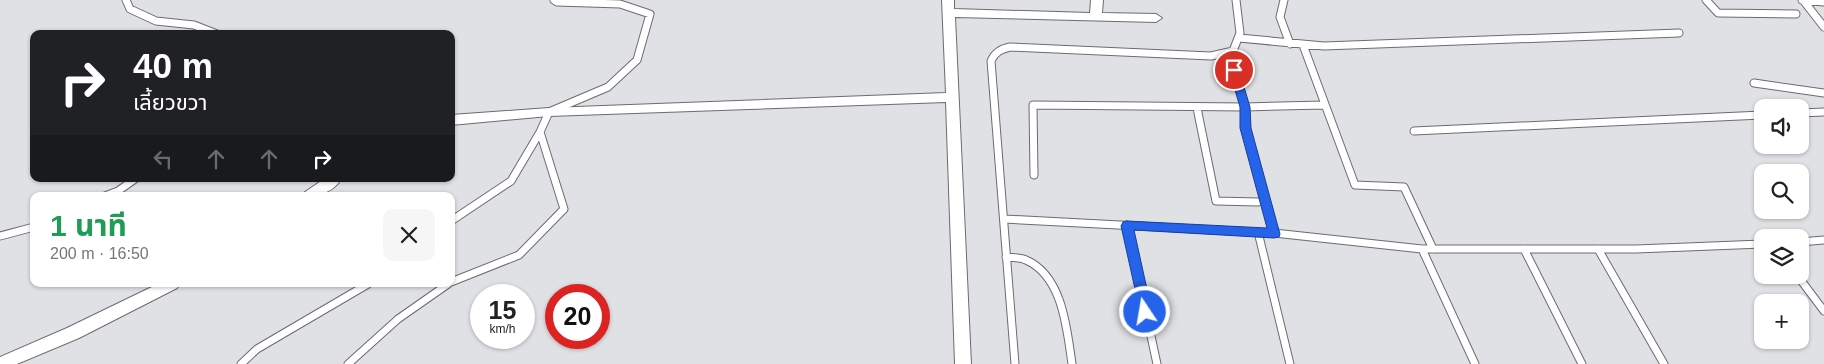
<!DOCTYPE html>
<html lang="th">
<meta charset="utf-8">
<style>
:root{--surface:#fff;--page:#f6f6f6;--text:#222;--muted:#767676}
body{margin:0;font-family:Helvetica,"Noto Sans Thai",sans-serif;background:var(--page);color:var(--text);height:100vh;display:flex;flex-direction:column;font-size:19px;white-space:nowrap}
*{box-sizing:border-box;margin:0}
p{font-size:16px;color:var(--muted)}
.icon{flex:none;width:28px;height:28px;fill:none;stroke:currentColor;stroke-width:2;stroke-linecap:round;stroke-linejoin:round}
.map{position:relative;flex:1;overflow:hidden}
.side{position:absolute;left:30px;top:192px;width:425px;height:95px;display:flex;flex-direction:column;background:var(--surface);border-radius:10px;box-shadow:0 1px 4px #0004}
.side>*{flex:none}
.hud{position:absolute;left:30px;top:30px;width:425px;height:152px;border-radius:10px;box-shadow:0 1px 4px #0004;background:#202124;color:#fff;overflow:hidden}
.fabs{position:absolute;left:1754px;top:99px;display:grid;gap:10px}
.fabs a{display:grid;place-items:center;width:55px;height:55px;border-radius:10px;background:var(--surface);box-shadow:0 1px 4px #0004;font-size:25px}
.speed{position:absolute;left:470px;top:284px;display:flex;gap:10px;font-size:25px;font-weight:700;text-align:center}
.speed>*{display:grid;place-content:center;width:65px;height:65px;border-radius:50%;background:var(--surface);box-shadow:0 1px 4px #0004;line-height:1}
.speed small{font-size:12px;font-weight:400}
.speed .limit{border:8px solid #d22;background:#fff;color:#111}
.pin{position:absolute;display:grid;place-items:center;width:42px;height:42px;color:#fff;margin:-21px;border:2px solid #fff;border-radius:50%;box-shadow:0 1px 5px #0007}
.me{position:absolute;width:55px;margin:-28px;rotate:348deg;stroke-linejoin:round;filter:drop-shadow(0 0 4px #0008)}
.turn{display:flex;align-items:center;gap:18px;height:105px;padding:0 20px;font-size:22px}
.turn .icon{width:65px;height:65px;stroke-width:2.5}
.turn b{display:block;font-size:35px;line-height:42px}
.lanes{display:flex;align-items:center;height:48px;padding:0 20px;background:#0003;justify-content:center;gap:25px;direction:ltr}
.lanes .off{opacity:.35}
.round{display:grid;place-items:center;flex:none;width:52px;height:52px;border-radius:10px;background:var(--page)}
.head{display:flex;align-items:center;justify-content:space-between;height:85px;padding:0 20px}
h1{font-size:30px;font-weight:700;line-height:38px;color:#1e9e55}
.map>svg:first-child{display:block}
</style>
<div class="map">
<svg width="1824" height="364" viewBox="0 0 1824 364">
<rect width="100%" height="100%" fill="#e0e1e5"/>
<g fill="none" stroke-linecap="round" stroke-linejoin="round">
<!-- service casing -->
<g stroke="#6b6c6f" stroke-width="9">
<path id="service" d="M 126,0 L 130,9 L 156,21 L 194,25 L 217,34
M 1284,0 L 1280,17 L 1290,44
M 1706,0 L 1718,13 L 1796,14
M 1802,0 L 1824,2
M 1803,0 L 1824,27
M 1239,38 L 1324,46 L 1679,33
M 1303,45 L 1355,185 L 1404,187 L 1433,249
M 1754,83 L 1824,93
M 1197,108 L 1216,201 L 1258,202
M 1800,113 L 1824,112
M 1414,131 L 1762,115
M 1034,175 L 1033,105 L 1245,107 L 1228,52
M 105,196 L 118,191 L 135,179
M 1004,219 L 1274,233 L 1422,249 L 1636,249 L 1762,244
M 451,221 L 511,181 L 540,132 L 549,112 L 608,87 L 637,60 L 650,14 L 620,4 L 557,2 L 554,0
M 1127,225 L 1157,364
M 1258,232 L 1290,364
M 1274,233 L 1246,128 L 1245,107 L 1324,105
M 0,236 L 34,227
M 1800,242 L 1824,240
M 1422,249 L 1475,364
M 1524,249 L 1582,364
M 1598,249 L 1664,364
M 1006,257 C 1012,258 1020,257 1026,260 C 1063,276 1067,330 1072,364
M 1797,275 L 1824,311
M 451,282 L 519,255 L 564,209 L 540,132
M 241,364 L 257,349 L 368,284
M 348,364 L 398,319 L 448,284
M 1015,364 L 991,61 C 995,52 1001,49 1010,47 L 1211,56 L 1233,51 L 1240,33 L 1236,0"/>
</g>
<!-- minor casing -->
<g stroke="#6b6c6f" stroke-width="2">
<path id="minor" d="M 942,0 L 954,0 L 954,9 L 1090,13 L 1091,0 L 1103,0 L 1102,13 L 1156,14 L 1162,18 L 1156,22 L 955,17 L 971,364 L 955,364 L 946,102 L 549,116 L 451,125 L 451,115 L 549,108 L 946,93 Z
M 324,179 L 341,179 C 333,193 318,196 303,196 L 305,192 Z
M 158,284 L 180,284 L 177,288 L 79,338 L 17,364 L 0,364 L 0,357 L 67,328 Z"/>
</g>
<!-- service -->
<use href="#service" stroke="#fff" stroke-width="7"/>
<!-- minor -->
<use href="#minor" fill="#fff" fill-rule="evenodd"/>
</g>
<!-- route -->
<path fill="#2563eb" stroke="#184099" d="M 1234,67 L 1239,70 L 1250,107 L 1251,128 L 1280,234 L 1279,237 L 1274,238 L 1134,230 L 1152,312 L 1150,316 L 1145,317 L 1141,316 L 1121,226 L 1123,222 L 1127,221 L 1267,228 L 1240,128 L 1240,107 L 1229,70 Z"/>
</svg>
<div class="fabs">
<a><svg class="icon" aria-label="sound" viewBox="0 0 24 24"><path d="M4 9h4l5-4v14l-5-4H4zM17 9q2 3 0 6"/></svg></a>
<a><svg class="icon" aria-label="search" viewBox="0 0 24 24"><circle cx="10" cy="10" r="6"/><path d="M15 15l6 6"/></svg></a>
<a><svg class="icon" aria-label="layers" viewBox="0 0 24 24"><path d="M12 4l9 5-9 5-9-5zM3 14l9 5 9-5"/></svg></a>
<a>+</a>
</div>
<div class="speed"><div>15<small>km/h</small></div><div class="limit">20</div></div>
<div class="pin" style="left:1234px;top:70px;background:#d93025"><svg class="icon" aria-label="arrive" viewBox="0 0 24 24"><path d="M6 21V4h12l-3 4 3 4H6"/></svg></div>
<svg class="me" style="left:1145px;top:312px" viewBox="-20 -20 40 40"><circle r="17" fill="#2563eb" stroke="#fff" stroke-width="3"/><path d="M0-11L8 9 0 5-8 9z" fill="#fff"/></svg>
<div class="hud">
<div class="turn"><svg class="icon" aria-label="right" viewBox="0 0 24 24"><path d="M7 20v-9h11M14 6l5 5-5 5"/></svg><div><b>40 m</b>เลี้ยวขวา</div></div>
<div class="lanes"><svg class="icon off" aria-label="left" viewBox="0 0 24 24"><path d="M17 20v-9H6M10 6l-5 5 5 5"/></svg><svg class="icon off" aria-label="ahead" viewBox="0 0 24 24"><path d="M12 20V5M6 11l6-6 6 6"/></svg><svg class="icon off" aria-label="ahead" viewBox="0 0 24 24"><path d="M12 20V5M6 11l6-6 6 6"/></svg><svg class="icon" aria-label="right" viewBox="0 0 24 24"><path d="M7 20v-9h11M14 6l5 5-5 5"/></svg></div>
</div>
<section class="side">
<div class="head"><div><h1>1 นาที</h1><p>200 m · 16:50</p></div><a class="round"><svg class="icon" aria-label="close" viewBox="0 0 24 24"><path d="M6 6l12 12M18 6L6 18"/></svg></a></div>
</section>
</div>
